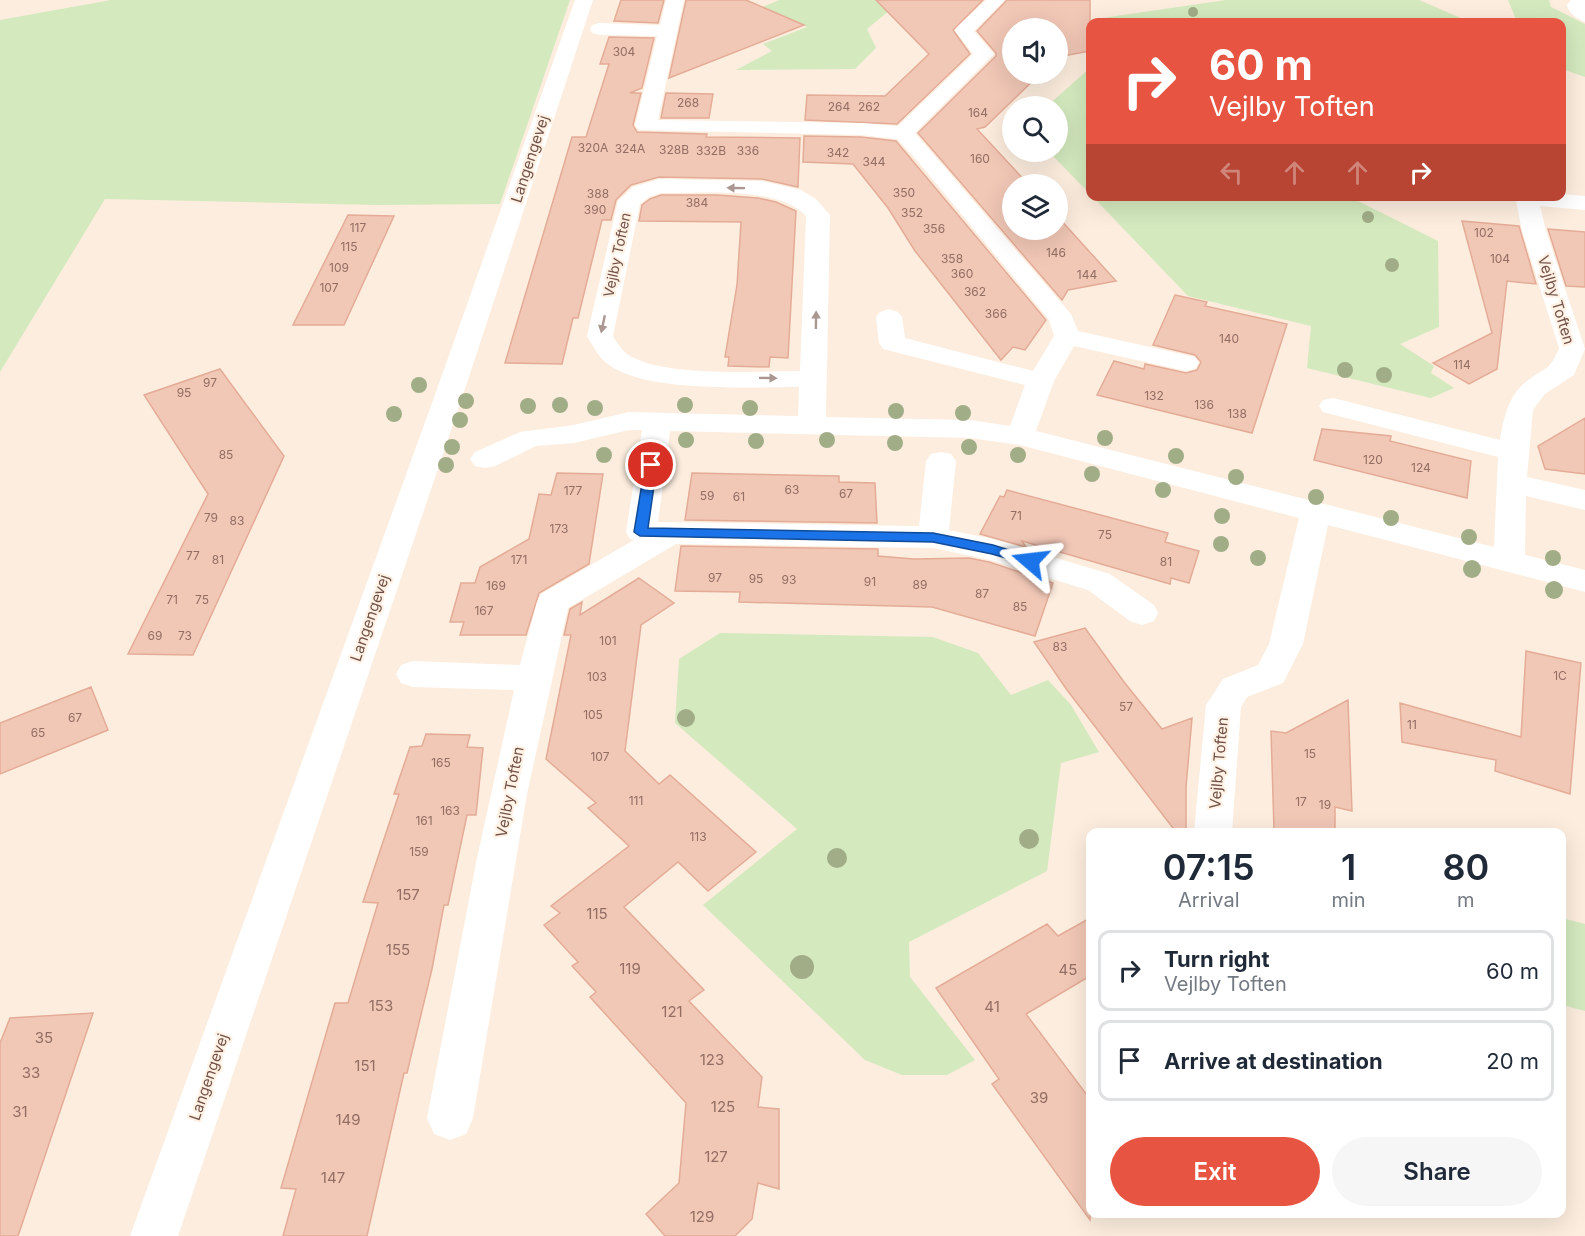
<!DOCTYPE html>
<style>
:root{--surface:#fff;--page:#f6f6f7;--text:#1f2937;--muted:#747a83;--line:#e0e1e3;--accent:#e75542}
body{margin:0;font-family:Inter,sans-serif;background:var(--page);color:var(--text);height:100vh;display:flex;flex-direction:column;font-size:22px;white-space:nowrap}
*{box-sizing:border-box;margin:0}
p{font-size:20px;color:var(--muted)}
.icon{flex:none;width:33px;height:33px;fill:none;stroke:currentColor;stroke-width:2;stroke-linecap:round;stroke-linejoin:round}
.map{position:relative;flex:1;overflow:hidden}
.side{position:absolute;left:1086px;top:828px;width:480px;height:390px;display:flex;flex-direction:column;background:var(--surface);border-radius:12px;box-shadow:0 6px 24px #0002}
.side>*{flex:none}
.top-card{position:absolute;left:1086px;top:18px;width:480px;height:183px;border-radius:12px;box-shadow:0 6px 24px #0002;background:#e75542;color:#fff;overflow:hidden}
.tools{position:absolute;left:1002px;top:18px;display:grid;gap:12px}
.tools a{display:grid;place-items:center;width:66px;height:66px;border-radius:50%;background:var(--surface);box-shadow:0 6px 24px #0002;font-size:30px}
.pin{position:absolute;display:grid;place-items:center;width:51px;height:51px;color:#fff;margin:-26px;border:3px solid #fff;border-radius:50%;box-shadow:0 2px 6px #0007}
.me{position:absolute;width:66px;margin:-33px;rotate:287deg;stroke-linejoin:round;filter:drop-shadow(0 0 4px #0008)}
.turn{display:flex;align-items:center;gap:21px;height:126px;padding:0 24px;font-size:27px}
.turn .icon{width:78px;height:78px;stroke-width:2.5}
.turn b{display:block;font-size:42px;line-height:51px}
.lanes{display:flex;align-items:center;height:57px;padding:0 24px;background:#0003;justify-content:center;gap:30px;direction:ltr}
.lanes .off{opacity:.35}
.eta{display:flex;justify-content:space-evenly;align-items:center;height:102px;text-align:center}
.eta b{font-size:36px;font-weight:600;line-height:42px}
.cta{display:flex;gap:12px;margin-top:auto;padding:12px 24px}
.cta a{flex:1;height:69px;border-radius:36px;background:var(--accent);color:#fff;font-size:24px;font-weight:600;line-height:69px;text-align:center}
.cta a+a{background:var(--page);color:var(--text)}
ul{padding:0;list-style:none}
li{display:flex;align-items:center;gap:18px;height:81px;margin:0 12px 9px;padding:0 12px;border:3px solid var(--line);border-radius:12px}
li div{flex:1}
li b{display:block;font-size:22px}
li em{font-style:normal}
.map>svg:first-child{display:block}
</style>
<div class="map">
<svg width="1585" height="1236" viewBox="0 0 1585 1236">
<rect width="100%" height="100%" fill="#fcedde"/>
<!-- green -->
<path fill="#d4e9be" d="M 111,0 L 570,0 L 500,204 L 377,205 L 105,199 L 0,372 L 0,20 Z
M 779,0 L 902,0 L 867,29 L 876,48 L 855,69 L 736,70 L 772,51 L 763,44 L 807,27 L 763,7 Z
M 1226,0 L 1419,0 L 1470,22 L 1090,22 L 1090,25 L 1079,26 L 1075,22 Z
M 1508,0 L 1549,0 L 1551,7 L 1585,24 L 1585,77 L 1562,69 L 1562,22 L 1517,22 Z
M 1090,68 L 1090,194 L 1049,152 L 1058,152 L 1058,106 L 1047,106 Z
M 1093,197 L 1350,197 L 1438,241 L 1439,327 L 1400,344 L 1434,366 L 1431,373 L 1454,388 L 1431,398 L 1307,368 L 1311,326 L 1188,296 Z
M 720,633 L 933,637 L 978,653 L 1011,695 L 1048,680 L 1071,705 L 1099,752 L 1061,763 L 1047,871 L 909,942 L 910,977 L 975,1060 L 947,1075 L 902,1075 L 865,1060 L 703,905 L 797,829 L 675,723 L 679,659 Z
M 1562,918 L 1585,924 L 1585,1011 L 1562,1005 Z"/>
<!-- building -->
<path fill="#f1c7b6" stroke="#e4ac97" stroke-width="1.5" d="M 621,0 L 664,0 L 658,23 L 614,21 Z
M 686,0 L 746,0 L 804,25 L 669,78 Z
M 876,0 L 983,0 L 953,30 L 970,54 L 897,124 L 805,120 L 807,95 L 885,96 L 929,54 Z
M 1007,0 L 1090,0 L 1090,51 L 1058,57 L 1058,28 L 1012,28 L 1012,74 L 1040,74 L 985,127 L 977,129 L 1028,184 L 1012,184 L 1012,230 L 1058,230 L 1058,217 L 1116,281 L 1068,290 L 1062,300 L 918,133 L 996,56 L 996,53 L 977,31 Z
M 609,37 L 654,38 L 642,88 L 630,93 L 641,93 L 633,125 L 637,132 L 707,134 L 706,137 L 800,138 L 798,187 L 762,179 L 659,177 L 631,185 L 616,200 L 611,220 L 602,220 L 578,318 L 573,318 L 562,364 L 505,363 L 572,137 L 586,137 L 609,64 L 600,64 Z
M 666,93 L 713,94 L 709,118 L 661,118 Z
M 804,136 L 861,137 L 896,141 L 1046,320 L 1025,350 L 1013,347 L 1001,360 L 915,251 L 888,208 L 853,164 L 803,162 Z
M 661,195 L 717,195 L 758,198 L 776,202 L 796,211 L 788,358 L 770,357 L 769,367 L 728,366 L 729,357 L 725,357 L 737,285 L 741,222 L 639,221 L 642,205 L 650,199 Z
M 348,215 L 394,216 L 344,325 L 293,325 Z
M 1462,221 L 1519,226 L 1536,284 L 1507,281 L 1497,369 L 1469,384 L 1433,363 L 1492,333 Z
M 1548,229 L 1585,232 L 1585,287 L 1566,286 Z
M 1175,295 L 1207,302 L 1205,306 L 1287,324 L 1252,433 L 1097,395 L 1114,361 L 1144,369 L 1145,364 L 1186,373 L 1197,370 L 1201,362 L 1195,355 L 1153,345 Z
M 220,369 L 284,456 L 193,655 L 128,654 L 208,494 L 144,395 Z
M 1585,418 L 1585,474 L 1545,469 L 1538,446 Z
M 1322,429 L 1391,436 L 1390,441 L 1471,461 L 1467,498 L 1314,460 Z
M 557,473 L 603,474 L 589,564 L 539,593 L 526,635 L 460,635 L 464,622 L 450,622 L 461,583 L 475,583 L 480,567 L 529,539 L 539,494 L 551,495 Z
M 692,473 L 839,476 L 839,482 L 875,483 L 877,523 L 685,520 Z
M 1007,490 L 1168,533 L 1165,542 L 1199,551 L 1189,583 L 1171,578 L 1170,584 L 1022,541 L 1026,547 L 980,534 L 1000,496 L 1004,497 Z
M 681,546 L 878,549 L 878,556 L 914,559 L 969,558 L 989,562 L 1053,583 L 1035,636 L 932,607 L 739,602 L 740,592 L 675,591 Z
M 639,578 L 674,603 L 641,625 L 625,751 L 659,784 L 670,775 L 756,852 L 708,891 L 678,862 L 624,907 L 704,990 L 689,1001 L 762,1077 L 758,1107 L 779,1109 L 779,1189 L 758,1183 L 752,1219 L 735,1236 L 665,1236 L 646,1214 L 679,1183 L 686,1103 L 590,997 L 596,992 L 572,966 L 578,962 L 544,925 L 560,913 L 551,906 L 629,846 L 588,808 L 596,803 L 546,759 L 571,635 L 564,635 L 570,609 L 582,602 L 580,615 Z
M 1085,628 L 1124,682 L 1162,729 L 1192,718 L 1186,787 L 1186,832 L 1176,832 L 1067,690 L 1034,642 Z
M 1526,651 L 1581,663 L 1570,794 L 1495,771 L 1496,760 L 1402,742 L 1400,703 L 1521,737 Z
M 91,687 L 108,730 L 0,774 L 0,723 Z
M 1348,700 L 1352,811 L 1335,807 L 1335,832 L 1296,832 L 1274,830 L 1271,731 L 1286,733 Z
M 426,734 L 470,735 L 467,747 L 483,748 L 476,815 L 467,815 L 448,905 L 444,905 L 432,969 L 407,1073 L 404,1073 L 367,1236 L 283,1236 L 296,1189 L 281,1188 L 335,1003 L 348,1003 L 378,903 L 363,902 L 399,794 L 394,794 L 410,747 L 422,746 Z
M 1090,918 L 1090,976 L 1026,1014 L 1090,1099 L 1090,1220 L 992,1084 L 999,1079 L 936,988 L 1047,924 L 1058,936 Z
M 93,1013 L 18,1236 L 0,1236 L 0,1043 L 10,1018 Z"/>
<g fill="none" stroke-linecap="round" stroke-linejoin="round">
<!-- minor -->
<path fill="#fff" fill-rule="evenodd" d="M 575,0 L 593,0 L 464,392 L 178,1236 L 130,1236 L 436,392 Z
M 666,0 L 684,0 L 658,120 L 861,123 L 898,126 L 973,54 L 955,31 L 957,27 L 986,0 L 1005,0 L 974,31 L 994,54 L 915,133 L 1071,314 L 1078,331 L 1195,357 L 1199,363 L 1195,369 L 1186,371 L 1074,346 L 1054,381 L 1036,431 L 1494,547 L 1498,457 L 1323,412 L 1319,406 L 1323,400 L 1333,398 L 1500,440 C 1504,417 1508,396 1527,381 C 1545,367 1550,371 1559,348 L 1522,231 L 1515,196 L 1562,196 L 1562,194 L 1585,196 L 1585,210 L 1540,206 L 1546,231 L 1585,349 L 1574,375 L 1545,394 L 1533,410 L 1527,477 L 1585,490 L 1585,510 L 1526,496 L 1525,555 L 1585,570 L 1585,592 L 1328,525 L 1303,644 L 1283,683 L 1247,697 L 1241,707 L 1232,832 L 1194,832 L 1206,705 L 1223,679 L 1258,665 L 1269,644 L 1299,518 L 1020,445 L 970,438 L 670,431 L 658,522 L 919,526 L 926,461 L 931,454 L 941,452 L 951,454 L 956,461 L 949,530 L 993,539 L 1110,574 L 1154,605 L 1158,613 L 1154,621 L 1142,625 L 1130,621 L 1088,590 L 990,560 L 933,548 L 676,544 L 568,608 L 527,794 L 473,1118 L 466,1134 L 450,1140 L 434,1134 L 427,1118 L 477,858 L 514,690 L 413,687 L 401,683 L 396,674 L 401,665 L 413,661 L 520,665 L 537,602 L 541,594 L 634,540 L 630,539 L 626,532 L 642,430 L 629,430 L 574,443 L 536,446 L 495,466 L 485,468 L 475,466 L 470,459 L 475,452 L 520,432 L 574,425 L 629,412 L 798,416 L 799,387 C 751,387 648,393 609,365 C 599,358 593,346 587,336 L 618,201 L 633,187 L 659,179 L 762,181 L 801,190 L 816,199 L 830,215 L 826,417 L 970,420 L 1010,426 L 1025,385 L 883,349 L 879,343 L 876,317 L 880,312 L 889,309 L 898,312 L 902,317 L 905,338 L 1033,371 L 1054,336 L 1049,320 L 915,158 L 897,139 L 861,135 L 639,130 L 635,126 L 657,36 L 599,35 L 592,33 L 590,29 L 592,25 L 599,23 L 660,25 ZM 661,193 C 701,194 778,185 806,216 L 800,371 C 757,371 662,378 627,354 C 621,349 617,343 613,336 L 640,204 L 649,197 Z
M 1571,0 L 1585,0 L 1585,22 C 1577,19 1569,14 1567,5 Z"/>
</g>
<!-- trees -->
<g fill="#a1ad87">
<circle cx="1193" cy="12" r="5"/>
<circle cx="1368" cy="217" r="6"/>
<circle cx="1392" cy="265" r="7"/>
<circle cx="1345" cy="370" r="8"/>
<circle cx="1384" cy="375" r="8"/>
<circle cx="419" cy="385" r="8"/>
<circle cx="466" cy="401" r="8"/>
<circle cx="560" cy="405" r="8"/>
<circle cx="685" cy="405" r="8"/>
<circle cx="528" cy="406" r="8"/>
<circle cx="595" cy="408" r="8"/>
<circle cx="750" cy="408" r="8"/>
<circle cx="896" cy="411" r="8"/>
<circle cx="963" cy="413" r="8"/>
<circle cx="394" cy="414" r="8"/>
<circle cx="460" cy="420" r="8"/>
<circle cx="1105" cy="438" r="8"/>
<circle cx="686" cy="440" r="8"/>
<circle cx="827" cy="440" r="8"/>
<circle cx="756" cy="441" r="8"/>
<circle cx="895" cy="443" r="8"/>
<circle cx="452" cy="447" r="8"/>
<circle cx="969" cy="447" r="8"/>
<circle cx="604" cy="455" r="8"/>
<circle cx="1018" cy="455" r="8"/>
<circle cx="1176" cy="456" r="8"/>
<circle cx="446" cy="465" r="8"/>
<circle cx="1092" cy="474" r="8"/>
<circle cx="1236" cy="477" r="8"/>
<circle cx="1163" cy="490" r="8"/>
<circle cx="1316" cy="497" r="8"/>
<circle cx="1222" cy="516" r="8"/>
<circle cx="1391" cy="518" r="8"/>
<circle cx="1469" cy="537" r="8"/>
<circle cx="1221" cy="544" r="8"/>
<circle cx="1258" cy="558" r="8"/>
<circle cx="1553" cy="558" r="8"/>
<circle cx="1472" cy="569" r="9"/>
<circle cx="1554" cy="590" r="9"/>
<circle cx="686" cy="718" r="9"/>
<circle cx="1029" cy="839" r="10"/>
<circle cx="837" cy="858" r="10"/>
<circle cx="802" cy="967" r="12"/>
</g>
<!-- one-way arrows -->
<defs><path id="oneway-solid" d="M-6-.8H1V-3.2L6.5 0L1 3.2V.8H-6Z" transform="scale(1.5)"/></defs>
<g fill="#aa9791">
<use href="#oneway-solid" transform="translate(736 188) rotate(-179)"/>
<use href="#oneway-solid" transform="translate(816 320) rotate(-89)"/>
<use href="#oneway-solid" transform="translate(603 324) rotate(102)"/>
<use href="#oneway-solid" transform="translate(768 378) rotate(1)"/>
</g>
<!-- route -->
<path fill="#1a73e8" stroke="#114b97" stroke-width="1.5" d="M 651,461 L 657,465 L 648,528 L 933,533 L 993,545 L 1035,558 L 1037,561 L 1030,565 L 992,554 L 933,542 L 640,536 L 634,532 L 645,465 Z"/>
<g text-anchor="middle" stroke-width="4.5" stroke-linejoin="round" paint-order="stroke">
<!-- number labels -->
<g font-size="12" fill="#926e63">
<text x="624" y="56">304</text>
<text x="688" y="107">268</text>
<text x="839" y="111">264</text>
<text x="869" y="111">262</text>
<text x="978" y="117">164</text>
<text x="593" y="152">320A</text>
<text x="630" y="153">324A</text>
<text x="674" y="154">328B</text>
<text x="711" y="155">332B</text>
<text x="748" y="155">336</text>
<text x="838" y="157">342</text>
<text x="980" y="163">160</text>
<text x="874" y="166">344</text>
<text x="904" y="197">350</text>
<text x="598" y="198">388</text>
<text x="697" y="207">384</text>
<text x="595" y="214">390</text>
<text x="912" y="217">352</text>
<text x="358" y="232">117</text>
<text x="934" y="233">356</text>
<text x="1484" y="237">102</text>
<text x="349" y="251">115</text>
<text x="1056" y="257">146</text>
<text x="952" y="263">358</text>
<text x="1500" y="263">104</text>
<text x="339" y="272">109</text>
<text x="962" y="278">360</text>
<text x="1087" y="279">144</text>
<text x="329" y="292">107</text>
<text x="975" y="296">362</text>
<text x="996" y="318">366</text>
<text x="1229" y="343">140</text>
<text x="1462" y="369">114</text>
<text x="210" y="387">97</text>
<text x="184" y="397">95</text>
<text x="1154" y="400">132</text>
<text x="1204" y="409">136</text>
<text x="1237" y="418">138</text>
<text x="226" y="459">85</text>
<text x="1373" y="464">120</text>
<text x="1421" y="472">124</text>
<text x="792" y="494">63</text>
<text x="573" y="495">177</text>
<text x="846" y="498">67</text>
<text x="707" y="500">59</text>
<text x="739" y="501">61</text>
<text x="1016" y="520">71</text>
<text x="211" y="522">79</text>
<text x="237" y="525">83</text>
<text x="559" y="533">173</text>
<text x="1105" y="539">75</text>
<text x="193" y="560">77</text>
<text x="218" y="564">81</text>
<text x="519" y="564">171</text>
<text x="1166" y="566">81</text>
<text x="715" y="582">97</text>
<text x="756" y="583">95</text>
<text x="789" y="584">93</text>
<text x="870" y="586">91</text>
<text x="920" y="589">89</text>
<text x="496" y="590">169</text>
<text x="982" y="598">87</text>
<text x="172" y="604">71</text>
<text x="202" y="604">75</text>
<text x="1020" y="611">85</text>
<text x="484" y="615">167</text>
<text x="155" y="640">69</text>
<text x="185" y="640">73</text>
<text x="608" y="645">101</text>
<text x="1060" y="651">83</text>
<text x="1560" y="680">1C</text>
<text x="597" y="681">103</text>
<text x="1126" y="711">57</text>
<text x="593" y="719">105</text>
<text x="75" y="722">67</text>
<text x="1412" y="729">11</text>
<text x="38" y="737">65</text>
<text x="1310" y="758">15</text>
<text x="600" y="761">107</text>
<text x="441" y="767">165</text>
<text x="636" y="805">111</text>
<text x="1301" y="806">17</text>
<text x="1325" y="809">19</text>
<text x="450" y="815">163</text>
<text x="424" y="825">161</text>
<text x="698" y="841">113</text>
<text x="419" y="856">159</text>
</g>
<!-- far-street labels -->
<g font-size="14" fill="#725147" stroke="#fff2e5">
<text transform="translate(617 255) rotate(-78)" y="5">Vejlby Toften</text>
</g>
<!-- street labels -->
<g font-size="15" fill="#725147" stroke="#fff2e5">
<text transform="translate(530 159) rotate(-72)" y="5">Langengevej</text>
<text transform="translate(1556 300) rotate(73)" y="5">Vejlby Toften</text>
<text transform="translate(370 618) rotate(-71)" y="5">Langengevej</text>
<text transform="translate(1219 763) rotate(-85)" y="5">Vejlby Toften</text>
<text transform="translate(510 792) rotate(-79)" y="5">Vejlby Toften</text>
<text transform="translate(209 1077) rotate(-71)" y="5">Langengevej</text>
</g>
<!-- near-number labels -->
<g font-size="15" fill="#926e63">
<text x="408" y="900">157</text>
<text x="597" y="919">115</text>
<text x="398" y="955">155</text>
<text x="630" y="974">119</text>
<text x="1068" y="975">45</text>
<text x="381" y="1011">153</text>
<text x="992" y="1012">41</text>
<text x="672" y="1017">121</text>
<text x="44" y="1043">35</text>
<text x="712" y="1065">123</text>
<text x="365" y="1071">151</text>
<text x="31" y="1078">33</text>
<text x="1039" y="1103">39</text>
<text x="723" y="1112">125</text>
<text x="20" y="1117">31</text>
<text x="348" y="1125">149</text>
<text x="716" y="1162">127</text>
<text x="333" y="1183">147</text>
<text x="702" y="1222">129</text>
</g>
</g>
</svg>
<div class="tools">
<a><svg class="icon" aria-label="sound" viewBox="0 0 24 24"><path d="M4 9h4l5-4v14l-5-4H4zM17 9q2 3 0 6"/></svg></a>
<a><svg class="icon" aria-label="search" viewBox="0 0 24 24"><circle cx="10" cy="10" r="6"/><path d="M15 15l6 6"/></svg></a>
<a><svg class="icon" aria-label="layers" viewBox="0 0 24 24"><path d="M12 4l9 5-9 5-9-5zM3 14l9 5 9-5"/></svg></a>
</div>
<div class="pin" style="left:651px;top:465px;background:#d93025"><svg class="icon" aria-label="arrive" viewBox="0 0 24 24"><path d="M6 21V4h12l-3 4 3 4H6"/></svg></div>
<svg class="me" style="left:1030px;top:561px" viewBox="-20 -20 40 40"><path d="M0-17L14 15 0 8-14 15z" fill="#1a73e8" stroke="#fff" stroke-width="4"/></svg>
<div class="top-card">
<div class="turn"><svg class="icon" aria-label="right" viewBox="0 0 24 24"><path d="M7 20v-9h11M14 6l5 5-5 5"/></svg><div><b>60 m</b>Vejlby Toften</div></div>
<div class="lanes"><svg class="icon off" aria-label="left" viewBox="0 0 24 24"><path d="M17 20v-9H6M10 6l-5 5 5 5"/></svg><svg class="icon off" aria-label="ahead" viewBox="0 0 24 24"><path d="M12 20V5M6 11l6-6 6 6"/></svg><svg class="icon off" aria-label="ahead" viewBox="0 0 24 24"><path d="M12 20V5M6 11l6-6 6 6"/></svg><svg class="icon" aria-label="right" viewBox="0 0 24 24"><path d="M7 20v-9h11M14 6l5 5-5 5"/></svg></div>
</div>
<section class="side">
<div class="eta">
<div><b>07:15</b><p>Arrival</p></div>
<div><b>1</b><p>min</p></div>
<div><b>80</b><p>m</p></div>
</div>
<ul>
<li><svg class="icon" aria-label="right" viewBox="0 0 24 24"><path d="M7 20v-9h11M14 6l5 5-5 5"/></svg><div><b>Turn right</b><p>Vejlby Toften</p></div><em>60 m</em></li>
<li><svg class="icon" aria-label="arrive" viewBox="0 0 24 24"><path d="M6 21V4h12l-3 4 3 4H6"/></svg><div><b>Arrive at destination</b></div><em>20 m</em></li>
</ul>
<div class="cta"><a>Exit</a><a>Share</a></div>
</section>
</div>
